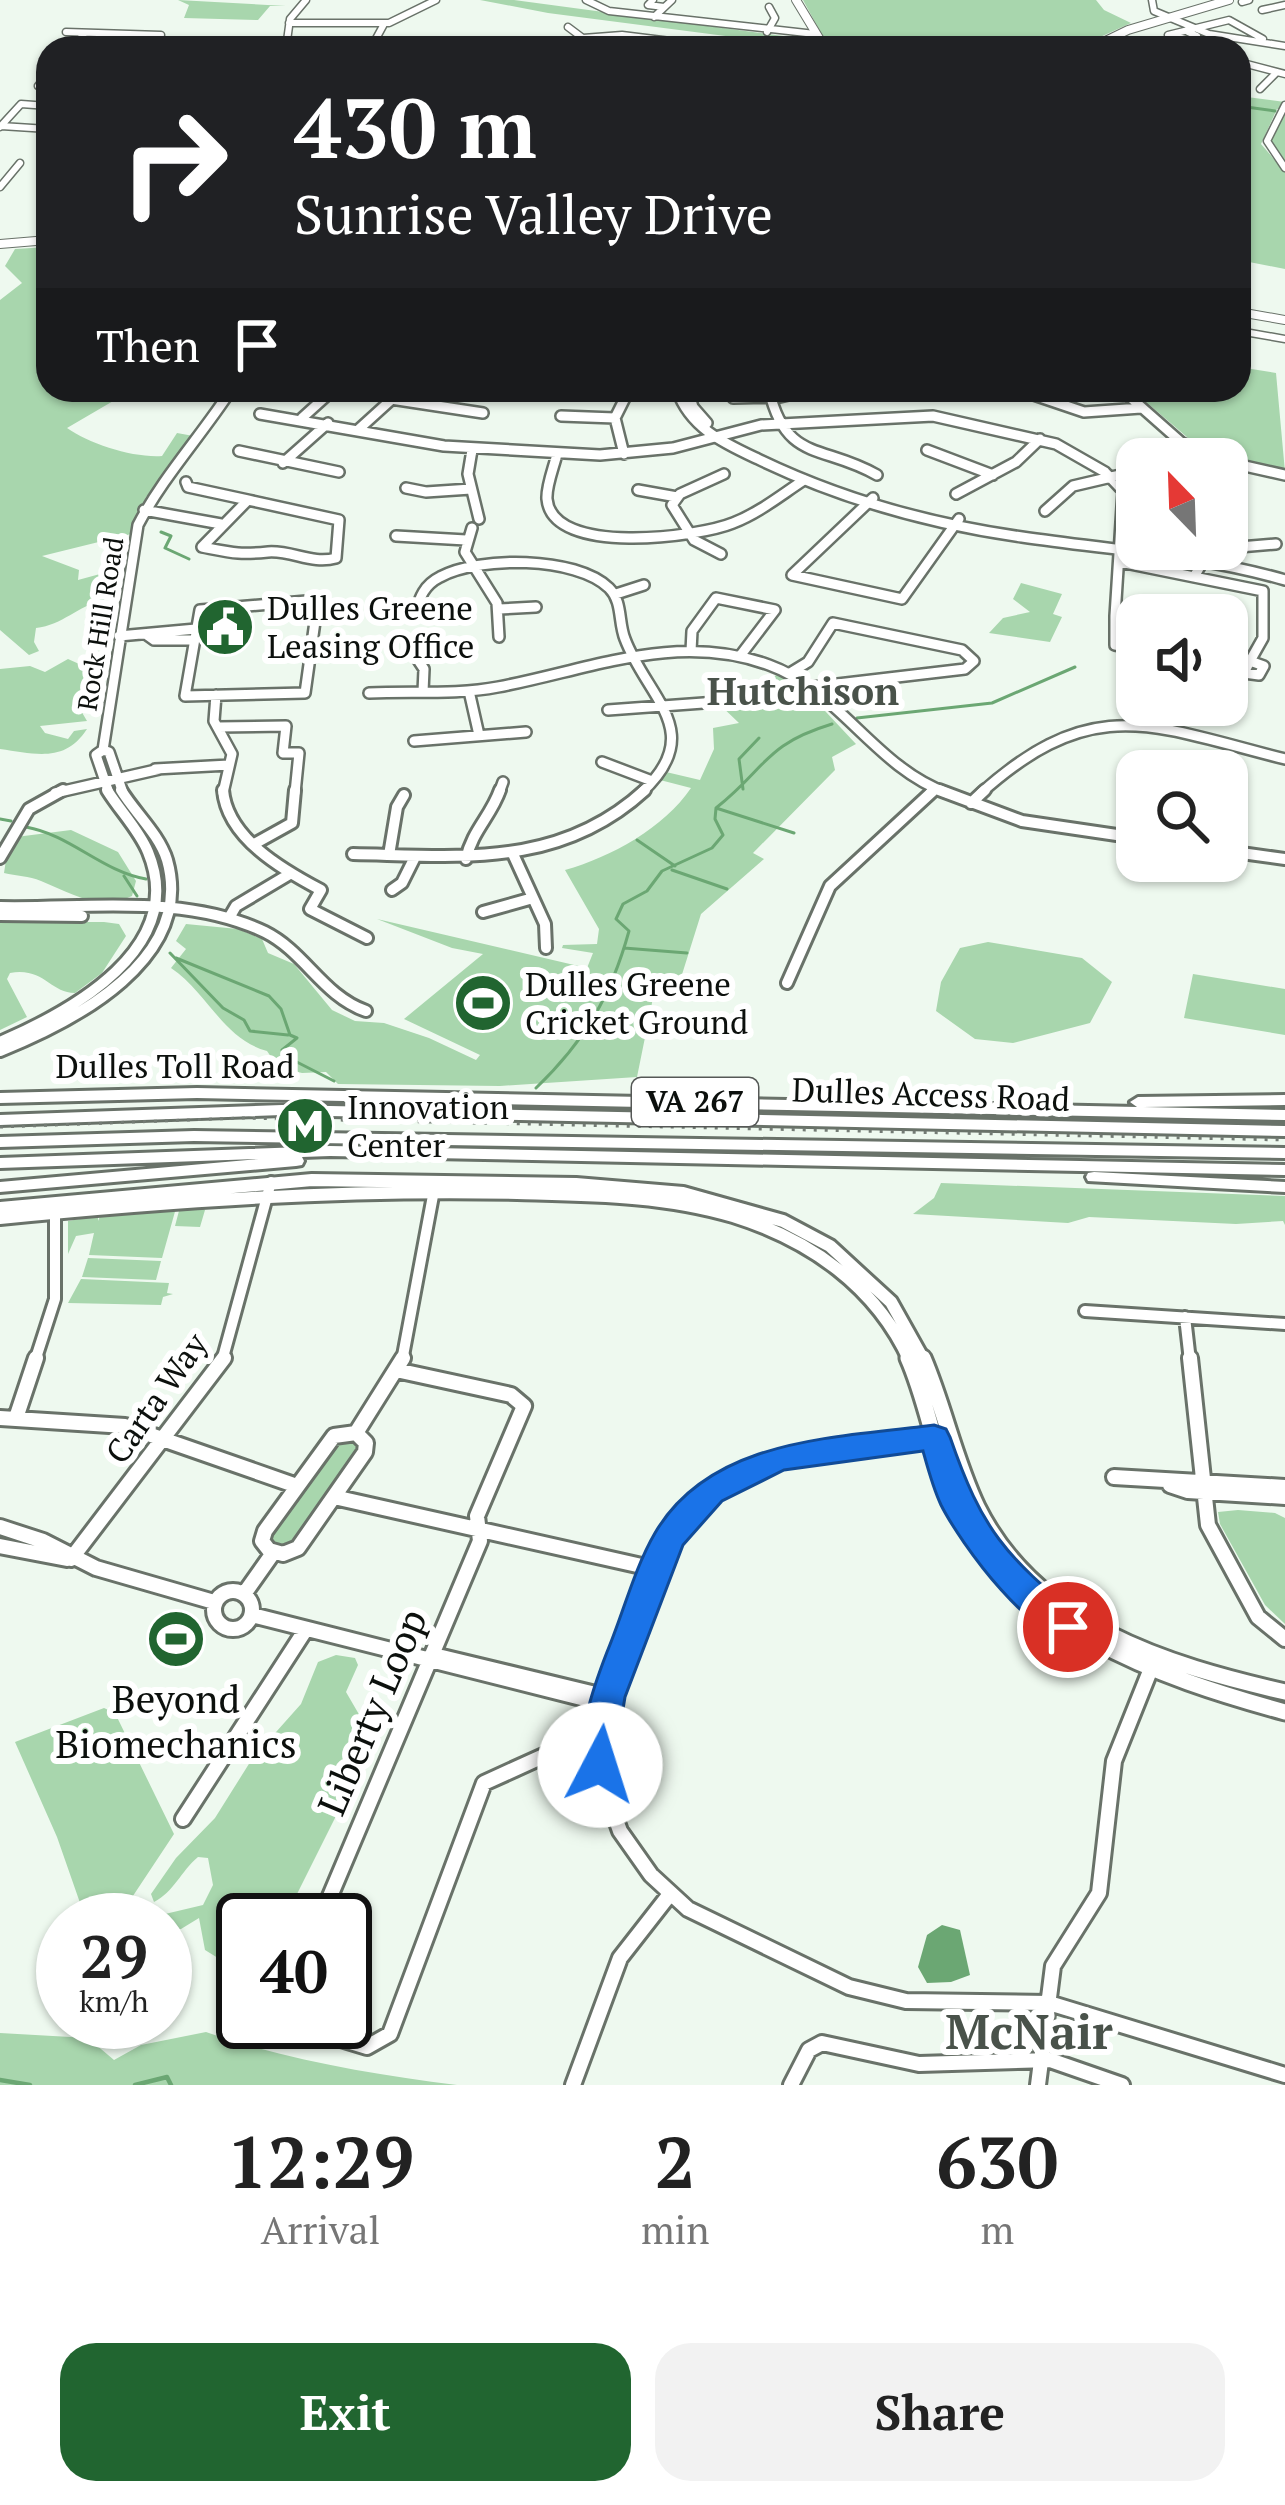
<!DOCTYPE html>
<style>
:root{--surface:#fff;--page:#f2f2f2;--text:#222;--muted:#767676;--accent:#216530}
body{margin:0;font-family:"PT Serif",serif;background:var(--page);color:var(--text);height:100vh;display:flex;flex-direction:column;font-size:45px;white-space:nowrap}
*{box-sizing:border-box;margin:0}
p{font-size:39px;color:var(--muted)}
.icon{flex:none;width:66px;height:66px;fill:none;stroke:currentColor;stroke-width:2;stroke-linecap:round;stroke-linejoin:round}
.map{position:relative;height:2085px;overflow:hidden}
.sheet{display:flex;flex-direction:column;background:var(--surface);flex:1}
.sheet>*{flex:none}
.banner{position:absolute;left:36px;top:36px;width:1215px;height:366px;border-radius:36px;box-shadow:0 3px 9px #0004;background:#202124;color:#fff;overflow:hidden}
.needle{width:78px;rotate:337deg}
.controls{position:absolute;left:1116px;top:438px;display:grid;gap:24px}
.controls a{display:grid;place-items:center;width:132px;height:132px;border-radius:24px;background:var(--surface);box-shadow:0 3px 9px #0004;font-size:60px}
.speed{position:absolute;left:36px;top:1893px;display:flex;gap:24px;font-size:60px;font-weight:700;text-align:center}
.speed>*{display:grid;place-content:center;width:156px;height:156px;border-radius:50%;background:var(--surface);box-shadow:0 3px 9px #0004;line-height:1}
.speed small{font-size:30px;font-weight:400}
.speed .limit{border:6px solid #111;border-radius:18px;background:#fff;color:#111}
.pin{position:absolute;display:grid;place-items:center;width:102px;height:102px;color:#fff;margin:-51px;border:6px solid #fff;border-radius:50%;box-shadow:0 3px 12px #0007}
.me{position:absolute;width:132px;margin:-66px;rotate:5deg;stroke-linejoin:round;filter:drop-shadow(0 0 9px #0008)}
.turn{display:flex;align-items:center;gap:42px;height:252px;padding:0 60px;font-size:54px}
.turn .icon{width:156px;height:156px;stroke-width:2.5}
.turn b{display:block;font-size:84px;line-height:102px}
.then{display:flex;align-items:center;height:114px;padding:0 60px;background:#0003;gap:24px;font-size:45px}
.eta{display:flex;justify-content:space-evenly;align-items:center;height:204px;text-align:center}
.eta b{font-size:72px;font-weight:800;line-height:84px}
.cta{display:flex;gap:24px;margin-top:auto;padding:24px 60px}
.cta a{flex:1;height:138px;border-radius:36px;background:var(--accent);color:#fff;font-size:48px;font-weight:800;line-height:138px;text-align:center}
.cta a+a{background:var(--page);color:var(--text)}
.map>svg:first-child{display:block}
</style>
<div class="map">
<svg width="1285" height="2085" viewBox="0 0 1285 2085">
<rect width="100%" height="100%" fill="#eef9ef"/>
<!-- green -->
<path fill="#a8d6ad" d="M 178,0 L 286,6 L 270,6 L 258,20 L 184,18 L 189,5 Z
M 480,0 L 514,0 L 813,40 L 819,48 L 548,13 Z
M 803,0 L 1096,0 L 1104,10 L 1131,23 L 1076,48 L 829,48 Z
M 1239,96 L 1285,102 L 1285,168 L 1267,144 L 1281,109 L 1277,109 L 1261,144 L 1285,172 L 1285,269 L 1239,260 Z
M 48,247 L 48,390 L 132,390 L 67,428 C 90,444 133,458 162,456 L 177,433 L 199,437 L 146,497 L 131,534 L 42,556 L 79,570 L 78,580 L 100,574 L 107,578 L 111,590 L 104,600 C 77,606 63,625 36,628 L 34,642 L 39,651 L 29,655 L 0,630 L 0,300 L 22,283 L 5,266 L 15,249 Z
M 1239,367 L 1276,373 L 1285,472 L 1201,449 L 1132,390 L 1239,390 Z
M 1021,583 L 1062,594 L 1053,614 L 1062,617 L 1050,642 L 989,633 L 1003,618 L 1030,612 L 1013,599 Z
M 68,659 L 97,672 L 97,685 L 80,692 L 80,709 L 87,721 L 40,726 L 45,733 L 68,739 L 74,731 L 87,729 C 65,763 36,754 0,749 L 0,669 L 30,666 L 45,672 Z
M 779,674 L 811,696 L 856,744 L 832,757 L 835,770 L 753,853 L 764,859 L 701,914 L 679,984 L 654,993 L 637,1077 L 500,1086 L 338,1084 L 326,1072 L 302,1073 L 278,1067 L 267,1051 C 223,1039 208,993 171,968 L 186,949 L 176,941 L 186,924 L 238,929 L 262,939 L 268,953 L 294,964 L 332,1010 L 355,1021 L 384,1023 L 429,1038 L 476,1060 L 480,1055 L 404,1019 L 483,954 L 452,948 L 377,919 L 587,968 L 593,953 L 562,948 L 563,945 L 597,944 L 599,929 L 565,870 C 611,857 664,828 691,788 L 660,780 L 666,772 L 700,780 L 714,749 L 713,728 L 739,723 L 717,702 Z
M 71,830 L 118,852 L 136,881 L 132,896 C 99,912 71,893 41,881 C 29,876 16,876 4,873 L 7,853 L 16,837 Z
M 0,922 L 104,922 L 119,924 L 126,936 L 102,973 L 75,993 C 50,993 44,967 10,973 L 7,979 L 27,1017 L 0,1030 Z
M 988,942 L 1082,958 L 1112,982 L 1090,1023 L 1013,1043 L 975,1039 L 936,1011 L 941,982 L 960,948 Z
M 1193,974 L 1285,989 L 1285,1035 L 1184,1018 Z
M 941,1183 L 1285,1196 L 1285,1225 L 1283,1221 L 1236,1224 L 1089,1217 L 1068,1223 L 913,1214 L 934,1198 Z
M 228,1200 L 198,1204 L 205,1210 L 200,1227 L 175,1226 L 180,1207 L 193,1204 L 103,1213 L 176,1208 L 162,1258 L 89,1255 L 94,1233 L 76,1236 L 68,1254 L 68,1221 L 98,1216 L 98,1221 L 101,1214 L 73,1215 Z
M 88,1258 L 161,1261 L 156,1280 L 82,1277 Z
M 81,1279 L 169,1283 L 167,1293 L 173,1294 L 163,1297 L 161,1305 L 68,1303 Z
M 352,1438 L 361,1449 L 294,1545 L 274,1549 L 267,1537 L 340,1439 Z
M 1238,1510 L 1275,1513 L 1285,1518 L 1285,1624 L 1265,1605 L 1220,1524 L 1218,1512 Z
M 336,1655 L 355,1658 L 358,1665 L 346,1692 L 364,1723 L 363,1762 L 284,1920 L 243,1920 L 243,1980 L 239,1971 L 205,1950 L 199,1918 L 181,1929 L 168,1929 L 165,1920 L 139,1915 L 136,1906 L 165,1914 L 203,1905 L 213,1885 L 208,1858 L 198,1857 C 181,1871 174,1892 154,1902 L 151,1894 L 176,1858 L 215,1818 L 252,1759 L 301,1704 L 318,1662 Z
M 104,1708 L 115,1713 L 174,1834 L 117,1920 L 86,1920 L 57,1837 L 15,1742 Z
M 206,2032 C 287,2060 372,2074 457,2085 L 0,2085 L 0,2033 L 88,2038 L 114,2060 L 141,2045 Z"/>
<!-- water -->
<path fill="#6ba773" d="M 942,1925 L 960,1930 L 970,1975 L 951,1982 L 927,1983 L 918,1967 L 927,1935 Z"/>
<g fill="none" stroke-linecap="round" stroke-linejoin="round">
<!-- stream-far1 -->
<path stroke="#6ba773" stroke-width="3" d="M 1124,36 L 1132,41 L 1129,48
M 1239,106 L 1275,111
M 161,532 L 171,536 L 165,548 L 189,559
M 857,718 L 992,703 L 1075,667
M 743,789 L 739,759 L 759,738
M 716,808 L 794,833
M 0,819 L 11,821
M 26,827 C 71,835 101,871 146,879
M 637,840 L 675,866
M 672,870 L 727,889
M 124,876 L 137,896
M 624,948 L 687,953
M 170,953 L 223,1008 L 244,1020 L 250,1031 L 288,1035
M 176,958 L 269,996 L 281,1009 L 290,1035 L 297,1038 L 282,1050 L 287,1057 L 334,1081
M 536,1088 C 585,1041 611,996 629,931 L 616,919 L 623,904 L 647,891 L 662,871 L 712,848 L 723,835 L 715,819 L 716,808 C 767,768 763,745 832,724"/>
<!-- stream -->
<path stroke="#6ba773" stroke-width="4.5" d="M 0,2080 L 30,2085
M 135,2085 L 167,2077 L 171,2085"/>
<!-- minor-far3 casing -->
<g stroke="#697269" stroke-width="9">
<path id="minor-far3" d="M 586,0 L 609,11 L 815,34
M 653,0 L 648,5 L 664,7
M 1152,0 L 1154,11 L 1209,34 L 1285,46
M 1242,2 L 1249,0
M 1262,10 L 1285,5
M 654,17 L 672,0
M 289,23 L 389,23 L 436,0
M 568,27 L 596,48
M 66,32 L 161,35
M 767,32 L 775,18 L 769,7
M 1188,32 L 1197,36 L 1195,41 L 1168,35 L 1229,20 L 1263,39
M 583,38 L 622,35 L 727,48
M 228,43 L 228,48
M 822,45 L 862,48
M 71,48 L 85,33
M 286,48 L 290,19 L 306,0
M 371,48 L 384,24
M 429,48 L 435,47
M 1239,62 L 1285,74
M 48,74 L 38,86 L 48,88
M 1260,89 L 1276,73
M 1285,105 L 1267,141 L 1285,168
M 1,126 L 48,129
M 0,127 L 21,104 L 48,106
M 0,187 L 20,163
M 1239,331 L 1285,339"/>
</g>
<!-- minor-far2 casing -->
<g stroke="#697269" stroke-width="14">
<path id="minor-far2" d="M 769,390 C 786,463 823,444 877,475
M 1019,390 L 1084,412 L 1141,408
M 1122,390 L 1182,443 L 1218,459
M 733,398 L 780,397 L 811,390
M 391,399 L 483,413
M 260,414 L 444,446 L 600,455 L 673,448 L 761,425 L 933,416 L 1056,444 L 1105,472 L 1123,491 L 1115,616
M 561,416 L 615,418
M 302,418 L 333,390
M 359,429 L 402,390
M 472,450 L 468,474 L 479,519
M 927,450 L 993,475
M 239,451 L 339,472
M 557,454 C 554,467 546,486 547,499 C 552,557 699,537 733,523 C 759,513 781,495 804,480
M 624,454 L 615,418 L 629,390
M 1171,459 L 1192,449
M 1227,462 L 1285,475
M 283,463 L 328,423
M 186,482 L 188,487 L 248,500
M 406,488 L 426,492 L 471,489
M 638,490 L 677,497
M 956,494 L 1016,462 L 1040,439
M 873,498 L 792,575 L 902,599 L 959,519
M 248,500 L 339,520 L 336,558 C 312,565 292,550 268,552 C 239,555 233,553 202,547 Z
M 144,510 L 221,524
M 1045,511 L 1073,486 L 1137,471
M 472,528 L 465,552 L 497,603 L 499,637
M 396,536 L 466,540
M 1216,549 L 1276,544
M 721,554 L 694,540 L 672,505 L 680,494 L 724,474
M 1120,562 L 1263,591 L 1263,638 L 1250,661
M 1194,577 L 1210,549
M 616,594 L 644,585
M 318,600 L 305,693 L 185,696 L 200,610 Z
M 499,609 L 536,607
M 415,613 C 420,597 424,585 440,577 C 478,556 576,556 609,588 C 623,602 618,622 625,639 C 647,698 708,732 641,793
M 1137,621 L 1115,616 L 1115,645 L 1137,649
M 147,635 L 154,640 L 194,640
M 119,636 L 196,629
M 691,651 L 692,631 L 716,598 L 775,610 L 740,656
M 418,660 L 424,669 L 423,692
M 1250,661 L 1264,666 L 1259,675 L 1244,673 Z
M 790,673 L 808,662 L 833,623 L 962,650 L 974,661 L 965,669 L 812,687
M 469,691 L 479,735
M 369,693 C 411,691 457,695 498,687 C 589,670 676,631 769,665 C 839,690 875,767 947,793
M 216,695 L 214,721 L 232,754 L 223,793
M 608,710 L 717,702
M 218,727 L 286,726 L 283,753 L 299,753 L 295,793
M 414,741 L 526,732
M 103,750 L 109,752 L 123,793
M 602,762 L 652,781
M 155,769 L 229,765
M 55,793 L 160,769
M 109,793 L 96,755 L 103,750 L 138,525 C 163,477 201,436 231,390
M 499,793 L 503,782
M 930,793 L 935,789
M 981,793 C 1094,692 1153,726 1285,759"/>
</g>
<!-- minor-far1 casing -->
<g stroke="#697269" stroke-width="16">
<path id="minor-far1" d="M 223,790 C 227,838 283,870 321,890 L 310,909 L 367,938
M 939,790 L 1022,821 L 1137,838
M 971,803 L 985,790
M 256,843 L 292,823 L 295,790
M 1227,851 L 1285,859
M 353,854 C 459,856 559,869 645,790
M 513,854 L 545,924 L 546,948
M 389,855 L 397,807 L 404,795
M 0,858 L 29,809 L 63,790
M 466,859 C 472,831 491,816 500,790
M 392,890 L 402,883 L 415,857
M 0,907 C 87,909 184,893 265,932 C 305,952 323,996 366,1011
M 483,912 L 533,898
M 0,915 L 82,916
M 229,918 L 236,906 L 288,875
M 787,983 L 830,886 L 934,790
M 0,1042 C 72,1011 188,948 148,852 C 139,830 120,811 107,790
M 0,1051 C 75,1021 195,959 167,860 C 159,834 135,813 121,790
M 1085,1311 L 1285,1324
M 1185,1317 L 1190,1361
M 35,1361 L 55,1299 L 55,1205
M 222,1361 L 271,1182
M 402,1361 L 435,1185"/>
</g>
<!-- minor casing -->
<g stroke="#697269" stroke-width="20">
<path id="minor" d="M 1190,1358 L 1208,1525 L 1258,1617 L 1285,1639
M 0,1418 L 125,1426 L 297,1486
M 16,1418 L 36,1358
M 356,1433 L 366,1443 L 365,1452 L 298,1548 L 283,1554 L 269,1550 L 262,1541 L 265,1531 L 334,1436 Z
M 356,1433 L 403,1358
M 937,1437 L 778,1458 L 721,1485 L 683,1519 L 655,1569 L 603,1716 L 601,1777 L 620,1831 L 651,1875 L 688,1909 L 849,1987 L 906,2001 L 1049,2003 L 1285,2075
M 1114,1477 L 1285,1487
M 1170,1485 L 1188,1491 L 1285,1497
M 334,1497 L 655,1569
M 0,1527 L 43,1541 L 96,1568 L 214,1602
M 0,1546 L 67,1559
M 71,1559 L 224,1358
M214 1610a19 19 0 1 1 38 0a19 19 0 1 1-38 0Z
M 244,1594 L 273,1553
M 252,1615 L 605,1704
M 435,1660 L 442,1657 L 608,1697
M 183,1819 L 306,1629
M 320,1920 L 480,1541 L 477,1516 L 524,1406 L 511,1395 L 396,1370
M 285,2022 L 367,2047 L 390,2034 L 484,1783 L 550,1753 L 599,1752
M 573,2085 L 620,1958 L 670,1894
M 791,2085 L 809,2050 L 822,2043 L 919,2064 L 1050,2060 L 1122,2085
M 1038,2085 L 1053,1966 L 1099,1893 L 1114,1761 L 1152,1666"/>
</g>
<!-- major-far3 casing -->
<g stroke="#697269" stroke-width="10">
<path id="major-far3" d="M 796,0 L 825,48
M 1091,48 L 1128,30 L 1229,0
M 0,244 L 48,240
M 1239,312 L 1285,320"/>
</g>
<!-- major-far2 casing -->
<g stroke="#697269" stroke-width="14">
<path id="major-far2" d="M 677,390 C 690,428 724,443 758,459 C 841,499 930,524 1022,537 C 1110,550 1199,555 1285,580
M 688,390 L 693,407 L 707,423"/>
</g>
<!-- major-far1 casing -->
<g stroke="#697269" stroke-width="18">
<path id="major-far1" d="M 0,1208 L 312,1180 L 576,1184 L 683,1193 L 783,1221 L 830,1246 L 891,1302 L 924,1361
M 0,1218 C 172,1201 344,1189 517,1193 C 590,1195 663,1195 733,1216 C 810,1240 876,1286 910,1361"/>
</g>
<!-- major casing -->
<g stroke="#697269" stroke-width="21">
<path id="major" d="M 908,1358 C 928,1403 934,1453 955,1498 C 1014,1628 1158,1677 1285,1712
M 923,1358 C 944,1407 954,1459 977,1507 C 1036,1626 1167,1665 1285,1692"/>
</g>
<!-- highway casing -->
<g stroke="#697269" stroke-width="6">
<path id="highway" d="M 197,1088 L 1137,1107 L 1130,1102 L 1138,1097 L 1285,1095 L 1285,1105 L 1143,1107 L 1285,1110 L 1285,1120 L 197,1098 L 0,1103 L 0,1093 Z
M 282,1105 L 1285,1126 L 1285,1136 L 282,1115 L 0,1125 L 0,1115 Z
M 194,1131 L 1285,1148 L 1285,1158 L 194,1141 L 0,1147 L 0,1137 Z
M 330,1146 L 1285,1165 L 1285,1175 L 330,1156 L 302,1157 L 304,1161 L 302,1165 L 296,1166 L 0,1192 L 0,1182 L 259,1159 L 0,1168 L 0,1158 Z
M 1094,1172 L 1285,1182 L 1285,1192 L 1088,1181 L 1086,1177 L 1088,1173 Z"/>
</g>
<!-- minor-far3 -->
<use href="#minor-far3" stroke="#fff" stroke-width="6"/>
<!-- minor-far2 -->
<use href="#minor-far2" stroke="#fff" stroke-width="9"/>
<!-- minor-far1 -->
<use href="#minor-far1" stroke="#fff" stroke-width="10"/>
<!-- minor -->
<use href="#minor" stroke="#fff" stroke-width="14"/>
<!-- major-far3 -->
<use href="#major-far3" stroke="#fff" stroke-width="8"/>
<!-- major-far2 -->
<use href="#major-far2" stroke="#fff" stroke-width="9"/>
<!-- major-far1 -->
<use href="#major-far1" stroke="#fff" stroke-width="12"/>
<!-- major -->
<use href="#major" stroke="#fff" stroke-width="15"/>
<!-- highway -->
<use href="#highway" fill="#fff" fill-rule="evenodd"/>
<!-- rail -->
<path stroke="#737b74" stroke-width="3" stroke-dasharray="3 8" stroke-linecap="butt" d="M 0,1127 L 241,1118 L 1285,1140"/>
</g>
<!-- route -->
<path fill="#1a73e8" stroke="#114b97" stroke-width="3" d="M 934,1425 L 946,1429 L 950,1437 C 982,1530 1005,1556 1080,1617 L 1085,1627 L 1080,1637 C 1037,1651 959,1541 941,1505 C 933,1488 928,1469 923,1451 L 784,1470 L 722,1501 L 683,1545 L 625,1697 L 612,1776 L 600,1780 L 587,1776 C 572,1745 595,1683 607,1652 C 623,1614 634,1569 655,1533 C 711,1437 838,1438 934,1425 Z"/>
<!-- icons -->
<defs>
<g id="civic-disc" transform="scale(3)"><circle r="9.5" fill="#216530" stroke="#fff"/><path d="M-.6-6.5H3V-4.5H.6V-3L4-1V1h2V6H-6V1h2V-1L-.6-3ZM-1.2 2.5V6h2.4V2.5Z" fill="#fff"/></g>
<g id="stadium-disc" transform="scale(3)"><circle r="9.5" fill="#216530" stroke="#fff"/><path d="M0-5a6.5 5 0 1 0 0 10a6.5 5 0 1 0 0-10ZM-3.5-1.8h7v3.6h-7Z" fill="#fff"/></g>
<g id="metro-disc" transform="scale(3)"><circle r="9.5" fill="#216530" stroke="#fff"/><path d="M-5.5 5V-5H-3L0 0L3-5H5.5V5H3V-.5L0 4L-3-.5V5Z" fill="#fff"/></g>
</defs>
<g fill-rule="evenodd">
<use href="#civic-disc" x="225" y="627"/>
<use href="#stadium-disc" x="483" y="1003"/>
<use href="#metro-disc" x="305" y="1126"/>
<use href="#stadium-disc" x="176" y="1639"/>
</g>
<g text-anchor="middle" stroke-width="12" stroke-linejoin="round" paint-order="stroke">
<!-- far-street labels -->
<g font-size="27" fill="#0c100d" stroke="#fff">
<text transform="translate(101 624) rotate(-81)" y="9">Rock Hill Road</text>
</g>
<!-- shield labels -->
<rect fill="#fff" stroke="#555856" stroke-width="3" x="632" y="1078" width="126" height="48" rx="9"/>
<g font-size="30" font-weight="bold" fill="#0c100d">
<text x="695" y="1112">VA 267</text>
</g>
<!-- poi labels -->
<g font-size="33" fill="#0c100d" stroke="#fff" text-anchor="start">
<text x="267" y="620">Dulles Greene<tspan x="267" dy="38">Leasing Office</tspan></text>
<text x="525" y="996">Dulles Greene<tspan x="525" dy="38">Cricket Ground</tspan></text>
<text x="347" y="1119">Innovation<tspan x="347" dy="38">Center</tspan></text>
</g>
<!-- street labels -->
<g font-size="33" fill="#0c100d" stroke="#fff">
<text x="175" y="1078">Dulles Toll Road</text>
<text transform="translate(931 1094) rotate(2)" y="12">Dulles Access Road</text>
<text transform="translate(156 1398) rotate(-55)" y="12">Carta Way</text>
</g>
<!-- quarter labels -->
<g font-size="39" font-weight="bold" fill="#49524a" stroke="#fff">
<text x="803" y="705">Hutchison</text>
</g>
<!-- near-poi labels -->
<g font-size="39" fill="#0c100d" stroke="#fff">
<text x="176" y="1713">Beyond<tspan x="176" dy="45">Biomechanics</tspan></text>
</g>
<!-- near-street labels -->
<g font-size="39" fill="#0c100d" stroke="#fff">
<text transform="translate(372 1712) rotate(-67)" y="14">Liberty Loop</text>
</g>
<!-- near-quarter labels -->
<g font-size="48" font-weight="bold" fill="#49524a" stroke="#fff">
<text x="1029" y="2049">McNair</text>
</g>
</g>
</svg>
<div class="controls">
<a><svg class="needle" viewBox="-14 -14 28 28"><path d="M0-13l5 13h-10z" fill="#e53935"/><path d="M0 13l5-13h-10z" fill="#767676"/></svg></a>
<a><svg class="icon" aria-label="sound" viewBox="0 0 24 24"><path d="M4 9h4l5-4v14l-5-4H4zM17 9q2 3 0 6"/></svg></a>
<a><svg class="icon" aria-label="search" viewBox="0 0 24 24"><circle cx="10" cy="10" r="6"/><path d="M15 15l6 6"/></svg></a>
</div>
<div class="speed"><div>29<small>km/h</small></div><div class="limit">40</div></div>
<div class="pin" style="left:1068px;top:1627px;background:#d93025"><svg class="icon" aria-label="arrive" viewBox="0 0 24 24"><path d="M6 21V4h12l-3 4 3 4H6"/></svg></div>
<svg class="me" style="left:600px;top:1765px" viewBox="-20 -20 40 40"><circle r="19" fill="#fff"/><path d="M0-13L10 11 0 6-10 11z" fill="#1a73e8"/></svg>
<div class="banner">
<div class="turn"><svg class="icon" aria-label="right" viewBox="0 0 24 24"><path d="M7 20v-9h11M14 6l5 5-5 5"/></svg><div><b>430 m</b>Sunrise Valley Drive</div></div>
<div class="then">Then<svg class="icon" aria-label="arrive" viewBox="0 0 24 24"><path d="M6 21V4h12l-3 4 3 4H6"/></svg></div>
</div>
</div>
<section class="sheet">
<div class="eta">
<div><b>12:29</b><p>Arrival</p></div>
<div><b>2</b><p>min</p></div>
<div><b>630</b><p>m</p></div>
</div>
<div class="cta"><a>Exit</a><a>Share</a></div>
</section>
